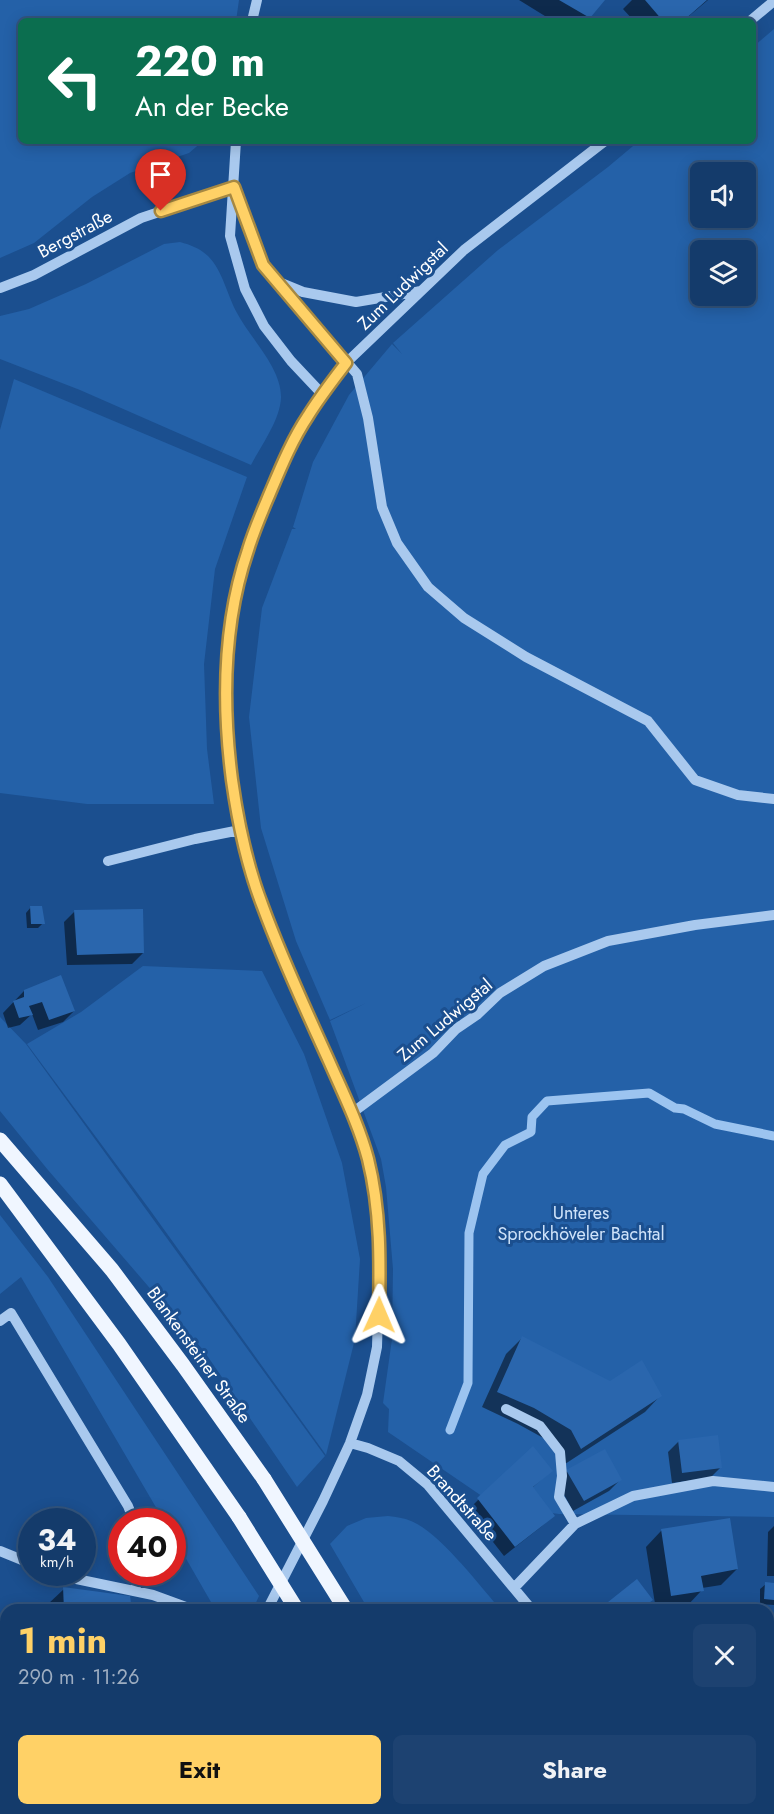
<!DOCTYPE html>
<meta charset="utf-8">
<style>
:root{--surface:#143b6b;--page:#1d4271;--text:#f1f3f6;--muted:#9dadc1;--line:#33557e;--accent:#ffd166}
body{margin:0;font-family:Jost,sans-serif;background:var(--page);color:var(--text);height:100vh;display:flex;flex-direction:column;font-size:22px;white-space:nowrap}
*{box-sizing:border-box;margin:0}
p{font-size:20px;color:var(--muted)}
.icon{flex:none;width:33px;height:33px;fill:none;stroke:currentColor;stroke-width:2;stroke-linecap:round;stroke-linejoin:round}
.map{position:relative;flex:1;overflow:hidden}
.side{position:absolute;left:0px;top:1604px;width:774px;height:212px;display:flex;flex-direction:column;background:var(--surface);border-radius:18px 18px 0 0;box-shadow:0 3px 15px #0003,0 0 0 2px var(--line)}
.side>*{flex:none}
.banner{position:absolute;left:18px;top:18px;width:738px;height:126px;border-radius:9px;box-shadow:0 3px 15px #0003,0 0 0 2px var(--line);background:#0b6e4f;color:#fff;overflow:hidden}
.tools{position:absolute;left:690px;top:162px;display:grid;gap:12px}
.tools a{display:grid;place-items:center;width:66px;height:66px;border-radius:9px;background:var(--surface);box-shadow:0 3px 15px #0003,0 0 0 2px var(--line);font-size:30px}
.speed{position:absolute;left:18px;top:1508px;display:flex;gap:12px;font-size:30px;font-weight:700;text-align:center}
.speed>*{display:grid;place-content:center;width:78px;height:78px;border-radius:50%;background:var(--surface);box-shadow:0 3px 15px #0003,0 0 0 2px var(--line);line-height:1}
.speed small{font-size:15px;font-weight:400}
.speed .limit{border:9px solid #d22;background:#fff;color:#111}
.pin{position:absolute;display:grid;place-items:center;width:51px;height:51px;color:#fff;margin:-62px -26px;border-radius:50% 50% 50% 0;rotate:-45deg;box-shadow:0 0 6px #0007}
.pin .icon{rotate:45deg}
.me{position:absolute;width:66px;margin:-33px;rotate:1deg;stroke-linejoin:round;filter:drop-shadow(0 0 4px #0008)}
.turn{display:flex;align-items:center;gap:21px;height:126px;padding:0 18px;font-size:27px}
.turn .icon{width:78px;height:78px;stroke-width:2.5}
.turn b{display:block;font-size:42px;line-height:51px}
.round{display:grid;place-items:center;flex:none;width:63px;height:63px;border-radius:9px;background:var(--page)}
.summary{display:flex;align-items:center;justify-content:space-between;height:102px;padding:0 18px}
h1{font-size:36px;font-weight:700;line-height:45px;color:var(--accent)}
.cta{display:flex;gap:12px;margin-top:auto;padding:12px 18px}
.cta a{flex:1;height:69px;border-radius:9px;background:var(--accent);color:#111;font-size:24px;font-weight:700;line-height:69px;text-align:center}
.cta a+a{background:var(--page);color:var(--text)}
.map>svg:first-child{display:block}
</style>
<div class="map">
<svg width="774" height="1814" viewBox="0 0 774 1814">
<rect width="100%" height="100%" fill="#1b4f8f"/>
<!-- green -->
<path fill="#2461a8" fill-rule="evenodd" d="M 0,0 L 239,0 L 236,21 L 21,21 L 21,141 L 203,141 L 189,153 L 130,173 L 92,197 L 34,243 L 0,258 Z
M 774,29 L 774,1517 L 559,1514 L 495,1505 L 388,1432 L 389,1409 L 383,1403 L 392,1339 L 393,1269 L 386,1187 L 381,1159 L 330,1021 L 366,1003 L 330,1020 L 296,941 L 261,828 L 249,717 L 262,608 L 292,529 L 296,529 L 293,527 L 313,462 L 349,395 L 392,344 L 402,354 L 393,343 L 498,250 L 608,167 L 639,141 L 753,141 L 753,47 ZM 700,172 L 746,172 L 746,218 L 700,218 ZM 700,250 L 746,250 L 746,296 L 700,296 Z
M 180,242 C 191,245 199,248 208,256 C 223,271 227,295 237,313 C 250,338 282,368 281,398 C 280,420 261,446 251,465 L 80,390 L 0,359 L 0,316 L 29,309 L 86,284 L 164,244 Z
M 14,379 L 247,477 L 215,569 L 204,664 L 207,749 L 214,804 L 87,804 L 0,793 L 0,430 Z
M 143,966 L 262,971 L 304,1054 L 342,1163 L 360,1259 L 355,1339 L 326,1455 L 150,1210 L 27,1044 L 81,1012 Z
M 0,1017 L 26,1044 L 325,1456 L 297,1487 L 204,1351 L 48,1170 L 0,1111 Z
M 0,1215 L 48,1277 L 259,1596 L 253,1609 L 215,1609 L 173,1536 L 172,1521 L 164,1521 L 21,1277 L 0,1294 Z
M 388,1516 C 396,1517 404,1518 411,1521 C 439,1532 480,1586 500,1609 L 368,1609 L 330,1544 L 347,1526 L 366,1518 Z
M 0,1692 L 6,1694 L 6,1809 L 8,1809 L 8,1814 L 0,1814 Z
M 187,1809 L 388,1809 L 390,1814 L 186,1814 Z
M 486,1809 L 605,1809 L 602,1814 L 489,1814 Z"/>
<!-- shadow -->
<path fill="#0007" d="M 519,0 L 603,0 L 585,21 L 553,21 Z
M 632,0 L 708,0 L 683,21 L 634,21 L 623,9 Z
M 31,907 L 43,923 L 38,928 L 27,928 L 26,913 Z
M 75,911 L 143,953 L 132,964 L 67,965 L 64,922 Z
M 24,991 L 74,1011 L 63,1022 L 38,1030 L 32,1014 L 20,1025 L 8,1028 L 3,1013 Z
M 522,1338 L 610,1383 L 660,1396 L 645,1412 L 565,1464 L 556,1445 L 518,1424 L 482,1407 L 506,1354 Z
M 679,1441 L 720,1468 L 710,1478 L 672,1483 L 668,1452 Z
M 551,1471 L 532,1488 L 553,1516 L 542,1526 L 504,1556 L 468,1510 L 479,1499 Z
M 567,1471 L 620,1480 L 609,1491 L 573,1511 L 557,1482 Z
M 729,1520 L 737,1569 L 721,1585 L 702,1588 L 702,1590 L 687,1606 L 656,1610 L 646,1547 L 661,1531 Z
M 774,1526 L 774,1576 L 767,1576 L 768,1532 Z
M 766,1584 L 774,1584 L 774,1605 L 760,1604 L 760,1589 Z
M 64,1589 L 65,1605 L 62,1605 L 63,1610 L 48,1610 L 48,1604 Z
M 0,1620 L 6,1621 L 6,1666 L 0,1665 Z
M 774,1692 L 774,1814 L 755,1814 L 753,1809 L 768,1809 L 768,1698 Z"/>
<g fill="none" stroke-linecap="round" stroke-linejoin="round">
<!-- stream -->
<path stroke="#9cc4f0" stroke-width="9" d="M 450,1430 L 468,1383 L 469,1233 L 483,1174 L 505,1145 L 531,1132 L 532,1117 L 547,1101 L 649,1093 L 675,1108 L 684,1109 L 715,1124 L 774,1136"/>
</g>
<!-- building -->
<path fill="#2a66ad" d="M 559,0 L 605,0 L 590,18 Z
M 645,0 L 707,0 L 683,21 L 663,21 Z
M 30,906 L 42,906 L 45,924 L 31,924 Z
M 143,909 L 144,953 L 77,955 L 74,910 Z
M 61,975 L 75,1011 L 49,1020 L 42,1002 L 29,1006 L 33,1015 L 19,1018 L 13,1001 L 24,997 L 24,990 Z
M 522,1336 L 610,1381 L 642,1360 L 662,1396 L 581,1449 L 571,1430 L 534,1408 L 497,1392 Z
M 718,1435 L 722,1468 L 682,1473 L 678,1440 Z
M 533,1446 L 553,1471 L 533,1487 L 555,1516 L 515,1547 L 477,1498 Z
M 605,1449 L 622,1480 L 584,1501 L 566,1470 Z
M 730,1518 L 738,1569 L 701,1576 L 704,1591 L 671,1596 L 661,1529 Z
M 637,1579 L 653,1600 L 643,1607 L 646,1610 L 598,1610 Z
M 765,1582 L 774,1583 L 774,1600 L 764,1599 Z
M 63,1587 L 130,1596 L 132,1610 L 64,1610 Z
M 0,1619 L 6,1619 L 6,1649 L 0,1648 Z
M 774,1692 L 774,1814 L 771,1814 L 768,1804 L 771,1802 L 768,1790 L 768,1696 Z"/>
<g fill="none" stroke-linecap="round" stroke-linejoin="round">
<!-- minor -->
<path stroke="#a9c9ee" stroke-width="10" d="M 252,21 L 257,0
M 750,21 L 774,1
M 236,141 L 230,236 L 245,289 L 264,326 L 291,361 L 323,395
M 234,187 L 263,265 L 357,374 L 368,418 L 382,507 L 397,543 L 428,587 L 464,618 L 526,657 L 648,721 L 695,780 L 738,795 L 774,799
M 281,283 L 303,292 L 356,302 L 421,291
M 0,288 L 34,275 L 141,218 L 234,187
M 108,861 L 195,839 L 240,830
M 352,1113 L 433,1053 L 456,1029 L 478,1014 L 500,993 L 544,966 L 608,941 L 695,925 L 774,915
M 0,1321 L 11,1313 L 128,1506 L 134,1521
M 506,1409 L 540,1426 L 560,1452 L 562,1476 L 559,1497 L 575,1524
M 350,1443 L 368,1448 L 399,1461 L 428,1485 L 532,1610
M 0,1551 L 32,1564
M 51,1572 L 62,1576 L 153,1595 L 194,1610
M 514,1588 L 575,1524 L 633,1496 L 713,1481 L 774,1487
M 135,1591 L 139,1572
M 267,1610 L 323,1501 L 350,1443 L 367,1395 L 377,1347 L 380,1249 L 378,1212 L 373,1184 L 361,1136 L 288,972 L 261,904 L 238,826 L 225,715 L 227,658 L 235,599 L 247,552 L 260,515 L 288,451 L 307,417 L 346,363 L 464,250 L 605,141
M 159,1814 L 160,1809
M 633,1814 L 634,1809"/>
<!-- major -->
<path stroke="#f0f6ff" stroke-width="15" d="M 0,1140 L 112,1270 L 183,1365 L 264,1479
M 0,1184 L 119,1344 L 239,1517
M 403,1809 L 405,1814
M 422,1809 L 425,1814
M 453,1809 L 456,1814
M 471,1809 L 474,1814"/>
<!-- major-bridge -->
<path stroke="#f0f6ff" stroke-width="15" d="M 264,1479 L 346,1610
M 239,1517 L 297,1610"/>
</g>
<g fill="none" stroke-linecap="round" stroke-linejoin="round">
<!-- route casing -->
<g stroke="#a68842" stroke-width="15">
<path id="route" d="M 161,211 L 234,187 L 263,265 L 346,363 C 333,380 319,398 308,416 C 292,440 281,467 270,493 C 262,512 254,530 248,550 C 223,623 222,703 232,780 C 238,823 247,866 263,907 C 282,959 306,1010 329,1061 C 343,1093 359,1125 368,1159 C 381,1211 380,1262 379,1315"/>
</g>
<!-- route -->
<use href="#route" stroke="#ffd166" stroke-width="10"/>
</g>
<g text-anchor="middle" stroke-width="6" stroke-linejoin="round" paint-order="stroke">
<!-- street labels -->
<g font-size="18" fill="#fff" stroke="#1b4f8f">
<text transform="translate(75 234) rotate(-28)" y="6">Bergstraße</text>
<text transform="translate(403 286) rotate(-44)" y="6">Zum Ludwigstal</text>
<text transform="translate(445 1020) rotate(-40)" y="6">Zum Ludwigstal</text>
<text transform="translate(199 1355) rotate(54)" y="6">Blankensteiner Straße</text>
<text transform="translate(462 1503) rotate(48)" y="6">Brandtstraße</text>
</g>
<!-- park labels -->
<g font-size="18" fill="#cfe3fa" stroke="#1b4f8f">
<text x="581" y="1219">Unteres<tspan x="581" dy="21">Sprockhöveler Bachtal</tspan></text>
</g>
</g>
</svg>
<div class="tools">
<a><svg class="icon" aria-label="sound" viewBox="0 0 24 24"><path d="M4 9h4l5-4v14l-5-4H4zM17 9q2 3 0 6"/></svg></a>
<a><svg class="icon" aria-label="layers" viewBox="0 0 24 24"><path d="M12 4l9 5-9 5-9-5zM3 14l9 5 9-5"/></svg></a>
</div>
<div class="speed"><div>34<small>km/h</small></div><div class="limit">40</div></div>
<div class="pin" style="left:161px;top:211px;background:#d93025"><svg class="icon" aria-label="arrive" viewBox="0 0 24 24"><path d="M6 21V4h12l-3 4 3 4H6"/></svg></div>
<svg class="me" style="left:379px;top:1315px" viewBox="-20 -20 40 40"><path d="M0-17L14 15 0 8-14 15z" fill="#ffd166" stroke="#fff" stroke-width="4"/></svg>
<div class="banner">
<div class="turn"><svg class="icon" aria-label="left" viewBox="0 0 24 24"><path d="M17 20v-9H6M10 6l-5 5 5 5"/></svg><div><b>220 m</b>An der Becke</div></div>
</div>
<section class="side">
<div class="summary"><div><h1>1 min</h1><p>290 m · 11:26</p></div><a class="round"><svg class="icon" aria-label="close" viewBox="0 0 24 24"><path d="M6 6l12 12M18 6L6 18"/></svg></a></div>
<div class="cta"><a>Exit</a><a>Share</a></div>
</section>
</div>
